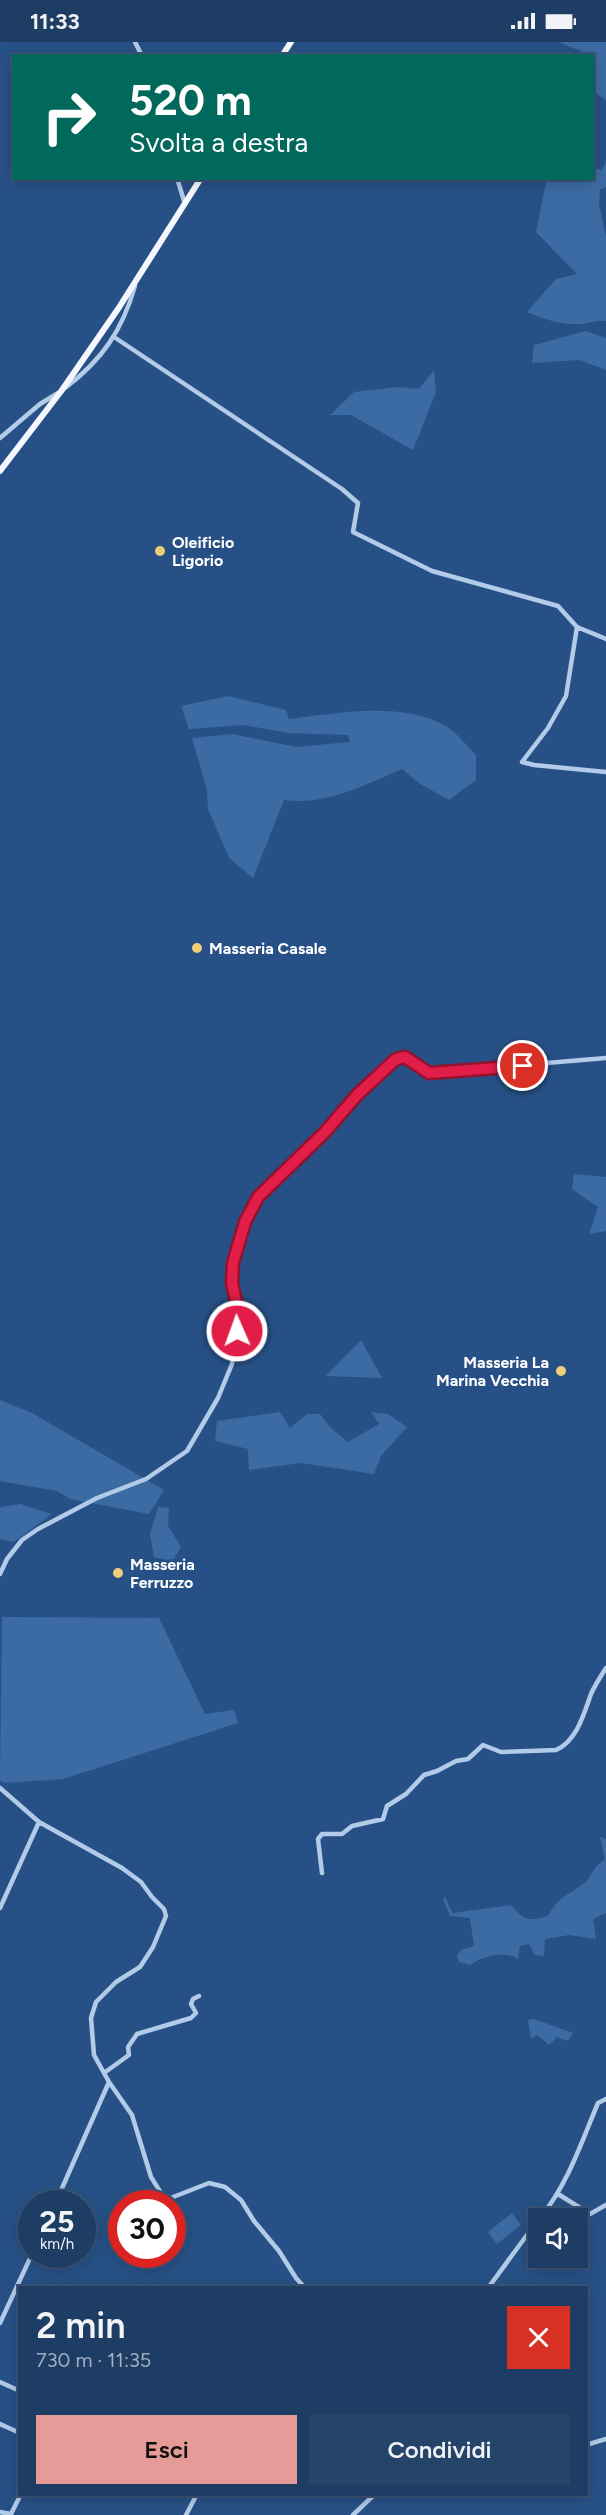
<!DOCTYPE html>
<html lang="it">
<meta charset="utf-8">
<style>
:root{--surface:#1d3d64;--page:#25446a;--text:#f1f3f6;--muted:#a0aebf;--line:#3b5678;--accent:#e69b98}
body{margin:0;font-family:Figtree,sans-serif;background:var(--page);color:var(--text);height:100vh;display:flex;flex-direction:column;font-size:22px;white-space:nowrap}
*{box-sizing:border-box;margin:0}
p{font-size:20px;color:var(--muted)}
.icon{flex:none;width:33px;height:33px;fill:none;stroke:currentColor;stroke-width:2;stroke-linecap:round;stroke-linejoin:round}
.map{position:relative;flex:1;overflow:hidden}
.details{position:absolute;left:18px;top:2244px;width:570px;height:210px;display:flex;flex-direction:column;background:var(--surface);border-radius:0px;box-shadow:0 3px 15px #0003,0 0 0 2px var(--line)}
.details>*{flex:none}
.top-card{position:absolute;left:12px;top:12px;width:582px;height:126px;border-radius:0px;box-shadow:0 3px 15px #0003,0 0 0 2px var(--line);background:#00695c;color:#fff;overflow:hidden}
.fabs{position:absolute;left:528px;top:2166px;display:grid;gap:12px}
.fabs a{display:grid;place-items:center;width:60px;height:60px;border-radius:0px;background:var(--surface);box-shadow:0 3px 15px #0003,0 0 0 2px var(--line);font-size:30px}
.speed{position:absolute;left:18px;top:2148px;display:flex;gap:12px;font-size:30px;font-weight:700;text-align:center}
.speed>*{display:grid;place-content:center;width:78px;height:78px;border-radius:50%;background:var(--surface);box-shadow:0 3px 15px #0003,0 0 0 2px var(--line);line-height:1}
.speed small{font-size:15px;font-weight:400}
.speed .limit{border:9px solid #d22;background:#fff;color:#111}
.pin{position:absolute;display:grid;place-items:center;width:51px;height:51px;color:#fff;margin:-26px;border:3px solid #fff;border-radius:50%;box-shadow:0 2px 6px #0007}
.me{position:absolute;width:66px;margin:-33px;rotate:358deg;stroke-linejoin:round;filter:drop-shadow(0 0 4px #0008)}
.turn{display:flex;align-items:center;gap:21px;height:126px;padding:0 18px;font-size:27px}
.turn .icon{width:78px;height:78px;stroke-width:2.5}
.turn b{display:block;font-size:42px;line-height:51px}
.round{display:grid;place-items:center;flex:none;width:63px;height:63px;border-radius:0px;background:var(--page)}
.headline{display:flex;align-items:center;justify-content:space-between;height:102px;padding:0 18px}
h1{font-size:36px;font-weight:600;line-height:45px}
.button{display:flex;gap:12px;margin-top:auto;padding:12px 18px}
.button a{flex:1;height:69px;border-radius:0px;background:var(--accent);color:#111;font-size:24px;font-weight:600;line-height:69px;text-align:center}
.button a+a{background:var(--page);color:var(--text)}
.status{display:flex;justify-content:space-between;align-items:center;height:42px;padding:0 30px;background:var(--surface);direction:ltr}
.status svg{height:16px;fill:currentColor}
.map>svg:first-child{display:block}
</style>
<div class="status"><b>11:33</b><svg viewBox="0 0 49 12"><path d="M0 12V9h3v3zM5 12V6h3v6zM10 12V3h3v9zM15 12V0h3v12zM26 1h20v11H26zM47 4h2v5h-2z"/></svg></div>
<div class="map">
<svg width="606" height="2473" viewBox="0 0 606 2473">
<rect width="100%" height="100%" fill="#275186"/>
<!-- green -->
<path fill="#3c6ba3" d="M 558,0 L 606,0 L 606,58 L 593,50 L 592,14 L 583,13 L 583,10 Z
M 606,120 L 606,145 L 600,148 L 599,162 L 606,195 L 606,279 C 597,278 591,281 583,282 C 564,284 543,277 527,270 L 556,237 L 577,232 L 536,190 L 546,140 L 566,137 L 592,136 L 593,126 L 602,128 Z
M 586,289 L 606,296 L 606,328 L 579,318 L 532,321 L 534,303 Z
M 434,328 L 436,350 L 413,408 L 351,373 L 330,373 L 354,350 L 398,345 L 419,347 Z
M 228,654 L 286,668 L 289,677 C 338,671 401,659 446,684 C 457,691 467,704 476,713 L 476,738 L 449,758 L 420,742 L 402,727 C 364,743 326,764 284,758 L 253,836 L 229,816 L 208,767 L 207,748 L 192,696 L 232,692 L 296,705 L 350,700 L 348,693 L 288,691 L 244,683 L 189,687 L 181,664 Z
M 574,1132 L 606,1135 L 606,1189 L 589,1192 L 598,1165 L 572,1147 Z
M 361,1298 L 382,1336 L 326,1334 Z
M 0,1358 L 32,1371 L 164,1448 L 149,1472 L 70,1457 L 57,1449 L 0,1439 Z
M 280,1370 L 290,1386 L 307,1372 L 320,1372 L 331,1386 L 348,1400 L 379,1382 L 371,1370 L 388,1372 L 407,1385 L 381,1414 L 374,1432 L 301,1421 L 249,1428 L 248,1407 L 215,1399 L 217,1379 Z
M 20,1462 L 52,1472 L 14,1500 L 0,1497 L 0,1465 Z
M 158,1465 L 169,1466 L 168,1484 L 181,1505 L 172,1520 L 154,1515 L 150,1492 Z
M 2,1575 L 159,1576 L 205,1672 L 234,1668 L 238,1681 L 63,1737 L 4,1741 L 0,1738 Z
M 600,1795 L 606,1797 L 606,1871 L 593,1877 L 596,1897 L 569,1893 L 545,1897 L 544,1914 L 535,1913 L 529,1902 L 520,1904 L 518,1917 C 504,1908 484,1914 470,1923 L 459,1920 L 457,1914 L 461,1908 L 474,1904 L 470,1876 L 450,1874 L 443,1857 L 445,1855 L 452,1871 L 511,1863 C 524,1878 529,1880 548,1874 C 561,1852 566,1855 583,1842 C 594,1834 592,1824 605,1818 Z
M 534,1977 L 573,1991 L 568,1999 L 557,1995 L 549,2003 L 537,1993 L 531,1997 L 528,1978 Z
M 512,2171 L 521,2183 L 497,2202 L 488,2190 Z"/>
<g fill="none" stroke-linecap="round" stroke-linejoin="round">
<!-- minor -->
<path stroke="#b2cbe8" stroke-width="4.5" d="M 135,0 L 142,14
M 177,136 L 185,162
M 114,295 L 342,447 L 358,461 L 353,490 L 432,529 L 558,564 L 577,585 L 606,597
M 65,346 C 102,318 122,289 135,244
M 0,396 L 40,362 L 58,351
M 577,585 L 566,654 L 548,686 L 522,720 L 534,723 L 606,730
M 0,1532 L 7,1517 L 22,1498 L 38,1487 L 97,1456 L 146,1437 L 187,1409 L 218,1356 L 232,1322 L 238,1268 L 232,1241 L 233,1221 L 245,1180 L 257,1155 L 325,1090 L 357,1053 L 396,1017 L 405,1015 L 429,1031 L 606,1016
M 0,1746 L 39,1780 L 122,1826 L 141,1840 L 152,1855 L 164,1867 L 166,1874 L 153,1905 L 140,1925 L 116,1940 L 96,1960 L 91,1976 L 94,2013 L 109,2040 L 132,2073 L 151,2135 L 161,2151 L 168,2157 L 209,2141 L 225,2145 L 241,2158 L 254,2179 L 279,2209 L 296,2236 L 305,2246
M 322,1831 L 318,1797 L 322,1792 L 342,1792 L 352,1784 L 383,1777 L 387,1764 L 406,1752 L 424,1733 L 437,1729 L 456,1719 L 468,1717 L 483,1703 L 501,1710 L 556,1708 C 577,1699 584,1671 591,1652 C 595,1643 601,1634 606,1626
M 0,1866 L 39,1780
M 104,2031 L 129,2013 L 128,2005 L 137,1992 L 191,1976 L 196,1971 L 191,1962 L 193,1957 L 199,1954
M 558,2152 L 590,2172 L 606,2163
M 55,2162 L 109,2040
M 540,2176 C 568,2142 581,2101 598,2061 L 606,2057
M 488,2246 L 538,2178
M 0,2281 L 32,2212
M 0,2340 L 20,2349
M 0,2382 L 20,2391
M 586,2403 L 606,2397
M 0,2470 L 11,2472 L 19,2456
M 186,2473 L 197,2452
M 353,2473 L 375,2452"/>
<!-- major -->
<path stroke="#f5f8fe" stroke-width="6" d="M 282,14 L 291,0
M 0,429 L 62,348 L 118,267 L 201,136"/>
</g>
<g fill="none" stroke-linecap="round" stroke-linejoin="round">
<!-- route casing -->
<g stroke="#92132f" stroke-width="15">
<path id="route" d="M 237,1289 L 238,1268 L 232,1241 L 233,1221 L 245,1180 L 258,1155 L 325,1090 L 357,1053 L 396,1017 L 405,1015 L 429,1031 L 523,1024"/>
</g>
<!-- route -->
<use href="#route" stroke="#e11d48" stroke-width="10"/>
</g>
<!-- markers -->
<g fill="#f0cd78" stroke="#275186" stroke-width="2">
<circle cx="160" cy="509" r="6"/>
<circle cx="197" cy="906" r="6"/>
<circle cx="561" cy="1329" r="6"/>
<circle cx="118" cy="1531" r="6"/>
</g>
<g text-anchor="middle" stroke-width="6" stroke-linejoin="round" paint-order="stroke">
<!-- poi labels -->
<g font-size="16" font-weight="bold" fill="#fff" stroke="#275186" text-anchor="start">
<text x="172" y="506">Oleificio<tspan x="172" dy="18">Ligorio</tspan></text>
<text x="209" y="912">Masseria Casale</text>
<text x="549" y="1326" text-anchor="end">Masseria La<tspan x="549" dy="18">Marina Vecchia</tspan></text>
<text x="130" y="1528">Masseria<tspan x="130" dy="18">Ferruzzo</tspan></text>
</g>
</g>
</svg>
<div class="fabs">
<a><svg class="icon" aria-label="sound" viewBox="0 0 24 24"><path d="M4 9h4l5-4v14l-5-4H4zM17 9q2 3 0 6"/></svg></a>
</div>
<div class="speed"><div>25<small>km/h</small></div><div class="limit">30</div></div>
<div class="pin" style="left:523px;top:1024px;background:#d93025"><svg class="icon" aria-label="arrive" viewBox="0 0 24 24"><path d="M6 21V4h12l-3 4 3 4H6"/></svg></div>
<svg class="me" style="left:237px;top:1289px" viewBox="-20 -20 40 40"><circle r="17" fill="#e11d48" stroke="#fff" stroke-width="3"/><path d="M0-11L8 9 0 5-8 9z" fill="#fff"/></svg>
<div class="top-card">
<div class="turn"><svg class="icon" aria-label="right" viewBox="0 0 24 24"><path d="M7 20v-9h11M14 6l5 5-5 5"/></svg><div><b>520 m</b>Svolta a destra</div></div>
</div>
<section class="details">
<div class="headline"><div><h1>2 min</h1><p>730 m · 11:35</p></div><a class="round" style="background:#d93025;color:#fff"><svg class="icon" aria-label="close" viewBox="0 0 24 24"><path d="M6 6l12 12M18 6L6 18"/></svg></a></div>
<div class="button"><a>Esci</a><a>Condividi</a></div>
</section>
</div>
